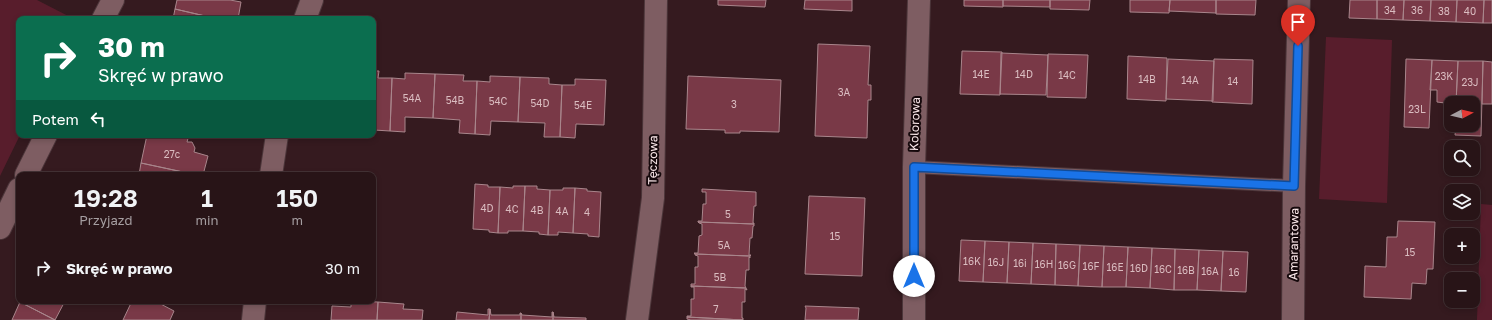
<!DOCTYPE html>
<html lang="pl">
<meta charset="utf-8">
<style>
:root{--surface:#281417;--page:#301d20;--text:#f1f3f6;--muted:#a59ea1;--line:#443336}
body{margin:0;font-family:"Golos Text",sans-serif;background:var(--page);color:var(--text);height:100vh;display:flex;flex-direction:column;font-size:15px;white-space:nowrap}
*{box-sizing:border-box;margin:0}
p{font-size:13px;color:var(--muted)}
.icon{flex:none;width:22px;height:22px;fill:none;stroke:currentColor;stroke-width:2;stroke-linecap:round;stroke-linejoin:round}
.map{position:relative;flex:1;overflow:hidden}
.panel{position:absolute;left:16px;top:172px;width:360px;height:132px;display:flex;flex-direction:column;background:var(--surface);border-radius:8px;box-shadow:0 2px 6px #0003,0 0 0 1px var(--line)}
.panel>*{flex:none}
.guide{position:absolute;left:16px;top:16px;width:360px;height:122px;border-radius:8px;box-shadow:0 2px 6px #0003,0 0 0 1px var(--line);background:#0b6e4f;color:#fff;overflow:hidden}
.needle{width:26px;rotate:83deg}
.buttons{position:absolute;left:1444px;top:96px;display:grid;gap:8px}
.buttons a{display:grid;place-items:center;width:36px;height:36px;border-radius:8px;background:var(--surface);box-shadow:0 2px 6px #0003,0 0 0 1px var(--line);font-size:20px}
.pin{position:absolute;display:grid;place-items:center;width:34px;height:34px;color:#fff;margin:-41px -17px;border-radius:50% 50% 50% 0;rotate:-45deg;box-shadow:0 0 4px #0007}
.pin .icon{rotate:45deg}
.me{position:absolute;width:44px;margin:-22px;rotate:0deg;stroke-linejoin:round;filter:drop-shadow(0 0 3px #0008)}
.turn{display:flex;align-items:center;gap:14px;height:84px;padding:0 16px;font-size:18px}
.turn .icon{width:52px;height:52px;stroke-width:2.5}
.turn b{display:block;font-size:28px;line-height:34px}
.then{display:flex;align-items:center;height:38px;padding:0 16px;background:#0003;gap:8px;font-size:15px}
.eta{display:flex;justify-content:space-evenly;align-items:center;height:68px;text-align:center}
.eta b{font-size:24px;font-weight:600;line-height:28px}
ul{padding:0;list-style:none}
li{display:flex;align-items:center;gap:12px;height:56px;padding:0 16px}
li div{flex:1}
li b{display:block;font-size:15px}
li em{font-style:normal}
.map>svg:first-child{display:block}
</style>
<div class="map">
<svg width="1492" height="320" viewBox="0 0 1492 320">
<rect width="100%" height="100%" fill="#351a1f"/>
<!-- green -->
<path fill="#581d2c" d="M 0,0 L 37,0 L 74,19 L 19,19 L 19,135 L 20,135 L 0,176 Z
M 1326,37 L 1392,40 L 1387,203 L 1319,199 Z
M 1481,204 L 1492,205 L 1492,320 L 1477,320 Z"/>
<!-- building -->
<path fill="#793947" stroke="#a9868c" d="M 177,0 L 230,0 L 241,2 L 238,19 L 218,19 L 175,9 Z
M 718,0 L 766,0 L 765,7 L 718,5 Z
M 805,0 L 852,0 L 852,11 L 804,9 Z
M 964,0 L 1003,0 L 1003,7 L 964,6 Z
M 1003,0 L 1050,0 L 1050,7 L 1003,6 Z
M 1050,0 L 1090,0 L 1089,10 L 1050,9 Z
M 1130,0 L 1170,0 L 1169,13 L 1130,12 Z
M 1170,0 L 1216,0 L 1216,13 L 1169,11 Z
M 1216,0 L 1256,0 L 1255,15 L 1216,14 Z
M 1350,0 L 1377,0 L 1377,19 L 1349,18 Z
M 1377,0 L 1404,0 L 1403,20 L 1377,19 Z
M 1404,0 L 1431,0 L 1430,21 L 1403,20 Z
M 1431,0 L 1457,0 L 1456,22 L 1430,21 Z
M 1457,0 L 1484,0 L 1483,23 L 1456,22 Z
M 1484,0 L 1492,0 L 1492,23 L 1483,23 Z
M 175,9 L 218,19 L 173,19 Z
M 818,44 L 870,46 L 868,85 L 871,85 L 871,100 L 868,100 L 867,138 L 815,136 Z
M 962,51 L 1002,52 L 1000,95 L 960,94 Z
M 1001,53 L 1048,55 L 1046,95 L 1000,94 Z
M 1048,54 L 1088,55 L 1086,98 L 1047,97 Z
M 1128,56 L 1167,58 L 1166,101 L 1127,99 Z
M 1168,59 L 1214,61 L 1213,101 L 1166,99 Z
M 1214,59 L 1253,60 L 1252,104 L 1212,102 Z
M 1406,59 L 1432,60 L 1429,128 L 1404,127 Z
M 1432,60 L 1458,61 L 1456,103 L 1451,103 L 1451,105 L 1445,105 L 1445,103 L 1437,102 L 1437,90 L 1430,90 Z
M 1458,61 L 1483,61 L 1481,136 L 1455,135 L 1456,125 L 1473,125 L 1473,103 L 1456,103 Z
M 1483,61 L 1492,62 L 1492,104 L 1482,104 Z
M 373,71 L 379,71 L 378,78 L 392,78 L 390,131 L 374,130 Z
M 405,73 L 435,74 L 433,118 L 405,117 L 405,132 L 390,131 L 392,78 L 405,79 Z
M 435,74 L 464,75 L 463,81 L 477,81 L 475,134 L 459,133 L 460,120 L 433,118 Z
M 490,76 L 520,77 L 518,122 L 491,121 L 490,135 L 475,134 L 477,81 L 490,82 Z
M 688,76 L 781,80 L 779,132 L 740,131 L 740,133 L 725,133 L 725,130 L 686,129 Z
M 520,77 L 549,78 L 549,84 L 562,85 L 560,137 L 544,137 L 545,123 L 518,122 Z
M 575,79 L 606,80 L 604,125 L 576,124 L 575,138 L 560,137 L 562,85 L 575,85 Z
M 147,135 L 189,135 L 187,142 L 192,142 L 195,148 L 194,152 L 208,156 L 203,175 L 197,175 L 141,163 Z
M 141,163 L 197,175 L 139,175 Z
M 475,184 L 488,185 L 488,187 L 500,187 L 498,233 L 489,232 L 489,230 L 473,229 Z
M 513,186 L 525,186 L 523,231 L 508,231 L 508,233 L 498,233 L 500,187 L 513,188 Z
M 525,186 L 537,186 L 537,189 L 550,190 L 548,235 L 539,234 L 539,232 L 523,231 Z
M 563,188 L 575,188 L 573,233 L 558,232 L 558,235 L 548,235 L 550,190 L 563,190 Z
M 575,188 L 587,189 L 587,191 L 601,192 L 599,237 L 588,236 L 588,234 L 573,233 Z
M 702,189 L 756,192 L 756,206 L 754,206 L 753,223 L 754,223 L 754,224 L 698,222 L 698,221 L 702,221 L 703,204 L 706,204 L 706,192 L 702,192 Z
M 809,196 L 865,198 L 862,276 L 805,274 Z
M 1398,221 L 1435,222 L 1433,269 L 1427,269 L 1426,284 L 1412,283 L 1411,299 L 1364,297 L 1365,266 L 1386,267 L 1387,237 L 1397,237 Z
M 698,222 L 754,224 L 754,226 L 753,226 L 752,238 L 750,238 L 749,255 L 751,255 L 750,256 L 695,254 L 694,253 L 698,253 L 699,236 L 702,235 L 702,224 L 699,223 Z
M 961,240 L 985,241 L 983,282 L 959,281 Z
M 985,241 L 1009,242 L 1007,283 L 983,282 Z
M 1009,242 L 1033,243 L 1031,284 L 1007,283 Z
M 1033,243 L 1056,244 L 1055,285 L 1031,284 Z
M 1056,244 L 1080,245 L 1078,286 L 1055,285 Z
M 1080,245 L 1104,246 L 1102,287 L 1078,286 Z
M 1104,246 L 1128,247 L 1126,287 L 1102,287 Z
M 1128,247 L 1152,248 L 1150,288 L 1126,287 Z
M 1152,248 L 1175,249 L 1174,290 L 1150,288 Z
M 1175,249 L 1199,250 L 1197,290 L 1174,290 Z
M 1199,250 L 1223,251 L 1221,291 L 1197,290 Z
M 1223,251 L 1248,252 L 1246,292 L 1221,291 Z
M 695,254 L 750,256 L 750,258 L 749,257 L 749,270 L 746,270 L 745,286 L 746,288 L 691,286 L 691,284 L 695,284 L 695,267 L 698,267 L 698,256 L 695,255 Z
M 691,286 L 746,288 L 747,290 L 745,289 L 745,302 L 742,302 L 742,318 L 743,318 L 743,320 L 687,317 L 687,316 L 691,316 L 691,299 L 694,299 L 694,287 L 691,287 Z
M 21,301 L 65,301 L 55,320 L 20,302 Z
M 132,301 L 155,301 L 174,311 L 170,320 L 123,320 Z
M 351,301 L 378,302 L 377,320 L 331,320 L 332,306 L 351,307 Z
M 20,302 L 55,320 L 12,320 Z
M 378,302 L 404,304 L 403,309 L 423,310 L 422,320 L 377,320 Z
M 805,306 L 859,308 L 858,320 L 805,320 L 806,308 Z
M 488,309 L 490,309 L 489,320 L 456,320 L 457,312 L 488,315 Z
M 490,309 L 491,315 L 520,315 L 520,313 L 521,313 L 521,320 L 489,320 Z
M 552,312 L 553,312 L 553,320 L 521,320 L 521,313 L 522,315 L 552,317 Z
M 553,312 L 554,317 L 586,318 L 586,320 L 553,320 Z
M 687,317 L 743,320 L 691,320 L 687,319 Z"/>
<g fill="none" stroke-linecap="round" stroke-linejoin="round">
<!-- service casing -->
<g stroke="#4c363a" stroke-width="14">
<path id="service" d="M 914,167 L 1294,186"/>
</g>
<!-- minor casing -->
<g stroke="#4c363a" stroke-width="24">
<path id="minor" d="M 103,19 L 113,0
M 305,19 L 312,0
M 26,175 L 46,135
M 271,175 L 277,135
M 0,228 L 19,189
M 253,320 L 255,301
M 637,320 L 653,198 L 656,0
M 914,320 L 914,167 L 919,0
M 1293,320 L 1294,186 L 1299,0"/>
</g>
<!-- service -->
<use href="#service" stroke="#7e5d62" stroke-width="12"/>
<!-- minor -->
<use href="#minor" stroke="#7e5d62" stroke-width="22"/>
</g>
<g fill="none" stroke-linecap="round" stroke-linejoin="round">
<!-- route casing -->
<g stroke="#114b97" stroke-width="10">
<path id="route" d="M 914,276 L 914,167 L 1294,186 L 1298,46"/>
</g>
<!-- route -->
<use href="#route" stroke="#1a73e8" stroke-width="7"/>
</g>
<g text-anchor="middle" stroke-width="4" stroke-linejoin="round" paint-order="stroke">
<!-- number labels -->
<g font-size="10" fill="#dabcc0">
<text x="1390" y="14">34</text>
<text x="1417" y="14">36</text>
<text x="1444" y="15">38</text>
<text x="1470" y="15">40</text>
<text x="981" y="78">14E</text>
<text x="1024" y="78">14D</text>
<text x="1067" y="79">14C</text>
<text x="1444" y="80">23K</text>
<text x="1147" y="83">14B</text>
<text x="1190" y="84">14A</text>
<text x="1233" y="85">14</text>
<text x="1470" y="86">23J</text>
<text x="844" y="96">3A</text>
<text x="412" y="102">54A</text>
<text x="455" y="104">54B</text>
<text x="498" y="105">54C</text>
<text x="540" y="107">54D</text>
<text x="734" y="108">3</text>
<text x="583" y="109">54E</text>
<text x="1417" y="113">23L</text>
<text x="172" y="158">27c</text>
<text x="487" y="212">4D</text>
<text x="512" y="213">4C</text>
<text x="537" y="214">4B</text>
<text x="562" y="215">4A</text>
<text x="587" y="216">4</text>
<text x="728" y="218">5</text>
<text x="835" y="240">15</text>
<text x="724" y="249">5A</text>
<text x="1410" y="256">15</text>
<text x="972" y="265">16K</text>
<text x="996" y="266">16J</text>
<text x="1020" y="267">16i</text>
<text x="1044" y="268">16H</text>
<text x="1067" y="269">16G</text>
<text x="1091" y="270">16F</text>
<text x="1115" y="271">16E</text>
<text x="1139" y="272">16D</text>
<text x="1163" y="273">16C</text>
<text x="1186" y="274">16B</text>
<text x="1210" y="275">16A</text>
<text x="1234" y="276">16</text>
<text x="720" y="281">5B</text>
<text x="716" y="313">7</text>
</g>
<!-- street labels -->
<g font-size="12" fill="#fae7e9" stroke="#15080b">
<text transform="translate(915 124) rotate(-88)" y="4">Kolorowa</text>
<text transform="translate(653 160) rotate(-89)" y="4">Tęczowa</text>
<text transform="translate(1294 244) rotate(-89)" y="4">Amarantowa</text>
</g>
</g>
</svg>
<div class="buttons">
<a><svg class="needle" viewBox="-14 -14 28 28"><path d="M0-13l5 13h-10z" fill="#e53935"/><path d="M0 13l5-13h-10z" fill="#a59ea1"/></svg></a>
<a><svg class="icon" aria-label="search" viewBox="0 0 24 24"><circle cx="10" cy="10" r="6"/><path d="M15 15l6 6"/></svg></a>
<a><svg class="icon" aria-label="layers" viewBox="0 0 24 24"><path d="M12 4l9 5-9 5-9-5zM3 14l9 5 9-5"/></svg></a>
<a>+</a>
<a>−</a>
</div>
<div class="pin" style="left:1298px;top:46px;background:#d93025"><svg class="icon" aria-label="arrive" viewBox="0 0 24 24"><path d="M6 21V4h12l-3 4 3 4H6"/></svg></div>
<svg class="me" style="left:914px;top:276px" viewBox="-20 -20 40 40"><circle r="19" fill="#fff"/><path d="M0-13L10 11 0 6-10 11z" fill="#1a73e8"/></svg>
<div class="guide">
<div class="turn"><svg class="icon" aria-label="right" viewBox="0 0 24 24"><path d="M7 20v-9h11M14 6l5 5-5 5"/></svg><div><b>30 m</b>Skręć w prawo</div></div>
<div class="then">Potem<svg class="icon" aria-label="left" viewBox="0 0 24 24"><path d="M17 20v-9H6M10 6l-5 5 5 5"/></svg></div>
</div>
<section class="panel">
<div class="eta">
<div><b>19:28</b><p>Przyjazd</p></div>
<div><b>1</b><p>min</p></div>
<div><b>150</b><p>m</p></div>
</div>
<ul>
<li><svg class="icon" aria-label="right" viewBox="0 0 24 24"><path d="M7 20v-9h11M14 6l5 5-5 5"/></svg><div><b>Skręć w prawo</b></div><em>30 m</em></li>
</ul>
</section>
</div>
